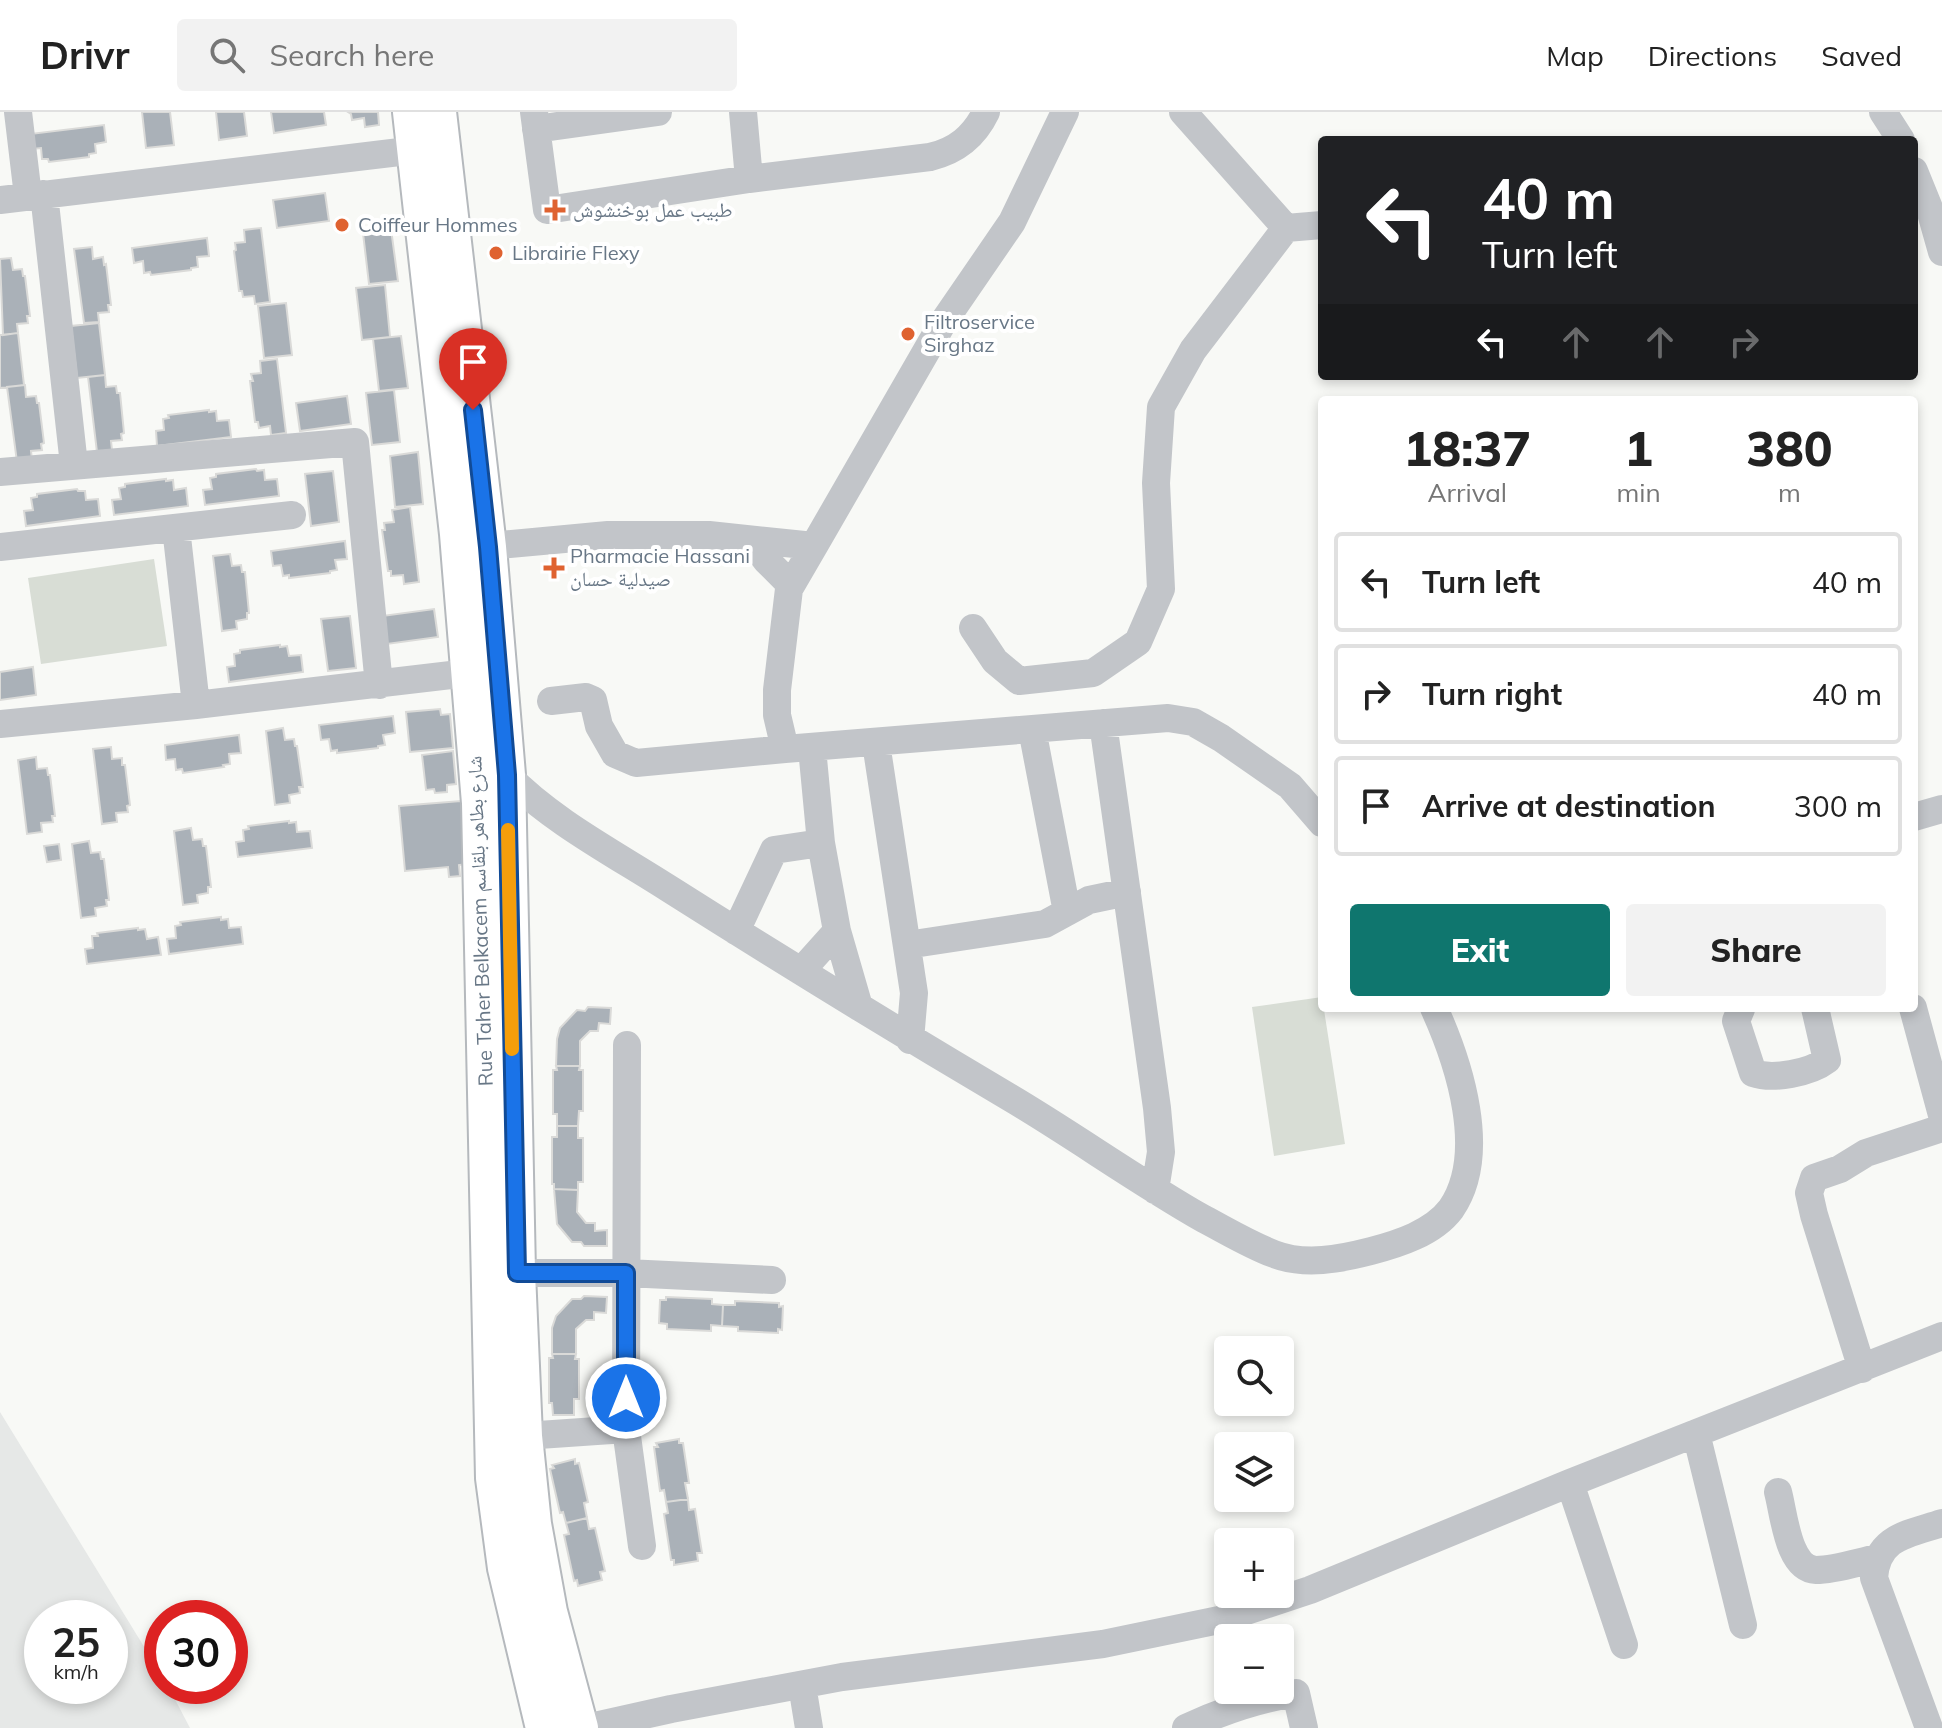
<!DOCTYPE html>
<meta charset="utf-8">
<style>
:root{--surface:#fff;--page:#f2f2f2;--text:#222;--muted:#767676;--line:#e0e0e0;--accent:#0f766e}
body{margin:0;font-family:Mulish,"Noto Naskh Arabic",sans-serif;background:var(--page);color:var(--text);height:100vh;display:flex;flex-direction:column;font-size:30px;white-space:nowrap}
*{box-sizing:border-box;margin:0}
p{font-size:26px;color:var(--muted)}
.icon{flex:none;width:44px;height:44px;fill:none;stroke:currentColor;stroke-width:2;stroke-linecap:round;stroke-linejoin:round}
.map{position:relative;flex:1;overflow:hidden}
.panel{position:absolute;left:1318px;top:284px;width:600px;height:616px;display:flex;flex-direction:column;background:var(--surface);border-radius:8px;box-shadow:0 4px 12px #0003}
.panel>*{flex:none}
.guide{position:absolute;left:1318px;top:24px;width:600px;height:244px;border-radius:8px;box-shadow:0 4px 12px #0003;background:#202124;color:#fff;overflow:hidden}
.buttons{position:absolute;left:1214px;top:1224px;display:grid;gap:16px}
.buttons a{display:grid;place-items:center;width:80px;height:80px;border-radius:8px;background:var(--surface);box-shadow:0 4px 12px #0003;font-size:40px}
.speed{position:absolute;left:24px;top:1488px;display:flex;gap:16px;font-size:40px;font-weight:700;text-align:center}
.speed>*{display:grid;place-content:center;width:104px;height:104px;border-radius:50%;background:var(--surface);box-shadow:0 4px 12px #0003;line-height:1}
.speed small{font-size:20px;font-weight:400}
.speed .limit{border:12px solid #d22;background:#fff;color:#111}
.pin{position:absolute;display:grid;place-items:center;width:68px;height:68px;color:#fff;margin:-82px -34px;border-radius:50% 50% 50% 0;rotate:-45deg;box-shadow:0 0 8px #0007}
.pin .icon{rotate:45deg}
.me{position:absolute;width:88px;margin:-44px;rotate:0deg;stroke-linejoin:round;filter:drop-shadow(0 0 6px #0008)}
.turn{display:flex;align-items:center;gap:28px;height:168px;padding:0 32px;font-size:36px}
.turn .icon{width:104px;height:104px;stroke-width:2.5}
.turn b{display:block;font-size:56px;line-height:68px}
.lanes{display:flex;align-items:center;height:76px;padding:0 32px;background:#0003;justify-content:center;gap:40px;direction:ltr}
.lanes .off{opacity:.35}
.eta{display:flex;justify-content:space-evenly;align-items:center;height:136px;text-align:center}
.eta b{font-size:48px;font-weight:800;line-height:56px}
.button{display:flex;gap:16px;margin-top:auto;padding:16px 32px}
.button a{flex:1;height:92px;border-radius:8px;background:var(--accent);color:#fff;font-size:32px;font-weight:800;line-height:92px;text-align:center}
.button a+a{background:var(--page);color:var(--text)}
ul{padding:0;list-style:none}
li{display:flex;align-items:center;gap:24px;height:100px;margin:0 16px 12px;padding:0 16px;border:4px solid var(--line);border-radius:8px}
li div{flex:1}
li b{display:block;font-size:30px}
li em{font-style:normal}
header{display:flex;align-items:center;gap:48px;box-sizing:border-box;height:112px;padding:0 40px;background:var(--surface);border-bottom:2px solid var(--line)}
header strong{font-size:38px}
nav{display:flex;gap:44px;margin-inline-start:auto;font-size:28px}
.search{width:560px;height:72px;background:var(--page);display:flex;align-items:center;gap:20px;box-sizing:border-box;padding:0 28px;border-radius:8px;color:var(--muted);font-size:30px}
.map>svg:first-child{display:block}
</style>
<header>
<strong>Drivr</strong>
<div class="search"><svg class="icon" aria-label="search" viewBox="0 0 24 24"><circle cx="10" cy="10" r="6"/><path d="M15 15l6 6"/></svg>Search here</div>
<nav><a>Map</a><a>Directions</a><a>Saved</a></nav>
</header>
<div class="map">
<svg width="1942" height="1616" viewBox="0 0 1942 1616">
<rect width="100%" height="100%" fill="#f8f9f6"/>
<!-- built -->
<path fill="#e6e8e7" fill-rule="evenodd" d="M 0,1300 L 162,1564 L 162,1574 L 168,1574 L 190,1616 L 0,1616 ZM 42,1506 L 110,1506 L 110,1574 L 42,1574 Z"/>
<!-- green -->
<path fill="#d8ddd5" d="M 154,447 L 167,534 L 41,552 L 28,466 Z
M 1322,885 L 1345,1032 L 1274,1044 L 1252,895 Z"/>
<!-- building -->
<path fill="#aab1b8" stroke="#dadad8" stroke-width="2" d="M 142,0 L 170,0 L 174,33 L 146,36 Z
M 216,0 L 244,0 L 247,24 L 219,28 Z
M 271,0 L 324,0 L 326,13 L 274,21 Z
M 348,0 L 378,0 L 379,13 L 365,15 L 364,6 L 352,8 L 351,2 Z
M 104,13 L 106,30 L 95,32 L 96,41 L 89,42 L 89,45 L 49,50 L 48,47 L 42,47 L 41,36 L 32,37 L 30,22 Z
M 325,81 L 329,109 L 277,116 L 273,88 Z
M 261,116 L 270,190 L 255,192 L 254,184 L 243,185 L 242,179 L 239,179 L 234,139 L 236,138 L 235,131 L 245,130 L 244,118 Z
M 391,117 L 398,169 L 369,172 L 363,121 Z
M 207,126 L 209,144 L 197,145 L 198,155 L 191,156 L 191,158 L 151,163 L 150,160 L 144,161 L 143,149 L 134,151 L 132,136 Z
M 92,135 L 93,147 L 103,145 L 104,153 L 106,152 L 111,193 L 108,193 L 109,200 L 98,201 L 99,210 L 84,211 L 74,137 Z
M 11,146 L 13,158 L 22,157 L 23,164 L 25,164 L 30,204 L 27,204 L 28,211 L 17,212 L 18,221 L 3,223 L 0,147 Z
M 385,173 L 390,225 L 362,228 L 356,176 Z
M 286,191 L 292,243 L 264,246 L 258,194 Z
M 99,211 L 105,263 L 77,266 L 71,214 Z
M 18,221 L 24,273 L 0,276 L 0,223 Z
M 401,224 L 408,276 L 379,279 L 373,227 Z
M 277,247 L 286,321 L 271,323 L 270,314 L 259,316 L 258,310 L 255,310 L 250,269 L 253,269 L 251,262 L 261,261 L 260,249 Z
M 105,263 L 106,275 L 116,274 L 117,281 L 120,281 L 124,321 L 121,322 L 122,328 L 111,329 L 112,338 L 97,340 L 88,265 Z
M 25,273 L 26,285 L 36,284 L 37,291 L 39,291 L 44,331 L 41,332 L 42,338 L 31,339 L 32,348 L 17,350 L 7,275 Z
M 394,278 L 400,330 L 372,333 L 366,281 Z
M 347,284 L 351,312 L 300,319 L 296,291 Z
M 209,298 L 209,300 L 216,299 L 217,309 L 229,308 L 231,325 L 157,334 L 156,319 L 164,318 L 163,307 L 169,306 L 168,303 Z
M 418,340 L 423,392 L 395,395 L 390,344 Z
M 256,357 L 257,359 L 264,358 L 265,368 L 277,367 L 279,384 L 205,393 L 203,378 L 212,377 L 210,366 L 216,365 L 216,362 Z
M 333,359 L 339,410 L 311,414 L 305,362 Z
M 166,367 L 166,369 L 173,368 L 174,378 L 186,376 L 188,394 L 114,403 L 112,388 L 121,387 L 119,376 L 125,375 L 125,372 Z
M 77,377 L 78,379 L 85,379 L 86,388 L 98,387 L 100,404 L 26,414 L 24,399 L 33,398 L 31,386 L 37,385 L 37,382 Z
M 410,395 L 419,470 L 404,472 L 403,463 L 391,464 L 391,459 L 388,459 L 382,418 L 385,418 L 384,411 L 394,410 L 392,398 Z
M 345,429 L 347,447 L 335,448 L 337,458 L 330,459 L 330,461 L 289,466 L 289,463 L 283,464 L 281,453 L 273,454 L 271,439 Z
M 230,442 L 232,454 L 241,453 L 242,460 L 245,460 L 249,501 L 247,501 L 247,507 L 236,509 L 237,517 L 222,519 L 213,444 Z
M 434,497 L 438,525 L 387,532 L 382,504 Z
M 350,504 L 356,556 L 328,559 L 321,507 Z
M 280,533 L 280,535 L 287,534 L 289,544 L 301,543 L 303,560 L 229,570 L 227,555 L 235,554 L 234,542 L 240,541 L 240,538 Z
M 33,555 L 36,583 L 0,588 L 0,560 Z
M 440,597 L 441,603 L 450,602 L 453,636 L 410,640 L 406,600 Z
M 393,604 L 395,621 L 383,623 L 385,633 L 378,634 L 378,636 L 337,641 L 337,638 L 331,639 L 329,627 L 321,628 L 319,613 Z
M 283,616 L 285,628 L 294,627 L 295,634 L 297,634 L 303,675 L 299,675 L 300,681 L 289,683 L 290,691 L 275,693 L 266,619 Z
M 239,623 L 241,641 L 229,642 L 230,652 L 223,653 L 224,655 L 183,661 L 182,657 L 176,658 L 175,647 L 166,648 L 165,633 Z
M 111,635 L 112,647 L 122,646 L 122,653 L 125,653 L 130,693 L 127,694 L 128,700 L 116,701 L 117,710 L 102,712 L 93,637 Z
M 453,639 L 456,672 L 447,673 L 447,680 L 435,681 L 434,677 L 426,678 L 422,643 Z
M 36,645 L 37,657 L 47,656 L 48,663 L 50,663 L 55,704 L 52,704 L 53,710 L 41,711 L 42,720 L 27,722 L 18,648 Z
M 461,689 L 467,752 L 459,753 L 460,764 L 449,765 L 448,755 L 405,759 L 399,694 Z
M 289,709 L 289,711 L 296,710 L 297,720 L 310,719 L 312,736 L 238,745 L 236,730 L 244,729 L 243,718 L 249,717 L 248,714 Z
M 191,716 L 193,728 L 202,727 L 203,734 L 206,734 L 211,775 L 208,775 L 208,781 L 197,783 L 198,791 L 183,793 L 174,719 Z
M 89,729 L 91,741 L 100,740 L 101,747 L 104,747 L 109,788 L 106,788 L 107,794 L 95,796 L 96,804 L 81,806 L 72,732 Z
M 59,732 L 61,748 L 47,750 L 44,734 Z
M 221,805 L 221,808 L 228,807 L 229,816 L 241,815 L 243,832 L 169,842 L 167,827 L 176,826 L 175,814 L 181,813 L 180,810 Z
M 138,816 L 138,818 L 145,817 L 147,827 L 158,825 L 161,843 L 87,852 L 85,837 L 93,836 L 92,824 L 98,824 L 97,821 Z
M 588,895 L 611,896 L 610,912 L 599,911 L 598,919 L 590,919 L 580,929 L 580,954 L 556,954 L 557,927 L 560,916 L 577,898 L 585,899 Z
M 556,954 L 580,954 L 579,958 L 583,958 L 583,999 L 579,999 L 578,1014 L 557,1014 L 557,1002 L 553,1002 L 553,958 L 557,958 Z
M 557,1014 L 578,1014 L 578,1026 L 583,1026 L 583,1070 L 578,1070 L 578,1078 L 554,1077 L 554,1072 L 552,1072 L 552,1025 L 557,1025 Z
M 554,1077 L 578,1078 L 577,1100 L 586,1111 L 595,1111 L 595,1119 L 607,1118 L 607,1134 L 584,1134 L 581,1130 L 572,1130 L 557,1112 Z
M 584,1184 L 607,1185 L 606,1201 L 594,1200 L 594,1208 L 586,1208 L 576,1217 L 576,1242 L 552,1242 L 552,1216 L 556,1204 L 572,1187 L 581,1187 Z
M 666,1185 L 712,1187 L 712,1192 L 723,1193 L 722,1214 L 711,1213 L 711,1219 L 667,1217 L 667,1212 L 659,1211 L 660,1188 L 666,1188 Z
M 735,1189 L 779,1191 L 779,1195 L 783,1194 L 782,1218 L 778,1217 L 778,1221 L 738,1219 L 738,1215 L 722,1214 L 723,1193 L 735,1193 Z
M 552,1242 L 576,1242 L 575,1247 L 579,1247 L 579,1287 L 574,1287 L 574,1303 L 553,1303 L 552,1291 L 549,1291 L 549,1246 L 553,1246 Z
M 679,1327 L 679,1331 L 683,1331 L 689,1371 L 685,1371 L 688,1387 L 666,1390 L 664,1378 L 660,1379 L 654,1335 L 658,1335 L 656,1331 Z
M 575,1347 L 575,1352 L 579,1351 L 588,1390 L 584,1391 L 587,1406 L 566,1411 L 563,1400 L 560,1401 L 550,1357 L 554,1356 L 552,1353 Z
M 688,1387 L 689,1398 L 695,1397 L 702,1441 L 697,1441 L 698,1449 L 674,1453 L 674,1448 L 671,1448 L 664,1402 L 668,1401 L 666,1390 Z
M 587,1406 L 589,1417 L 595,1416 L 605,1459 L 600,1460 L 602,1468 L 578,1474 L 577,1468 L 574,1469 L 564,1423 L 569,1422 L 566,1411 Z"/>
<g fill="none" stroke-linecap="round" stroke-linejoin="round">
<!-- major casing -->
<g stroke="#b5b9bd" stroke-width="40">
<path id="major" d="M 411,0 L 458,422 L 480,691 L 494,1366 L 506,1456 L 544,1616
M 438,0 L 488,435 L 507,663 L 517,1161 L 524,1324 L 533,1412 L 549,1500 L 580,1616"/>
</g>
<!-- minor -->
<path stroke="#c2c5c9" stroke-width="28" d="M 18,0 L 28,84
M 534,0 L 547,98 L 749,67 L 930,45 C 956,39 974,25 986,0
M 743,0 L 749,67
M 1183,0 L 1286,116 L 1322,113
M 1883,0 L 1901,28
M 536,17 L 658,0
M 1914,59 L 1931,101 L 1942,140
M 44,82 L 74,353
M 0,88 L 433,36
M 0,360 L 355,330 L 379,573
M 176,416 L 196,593
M 752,429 L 766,448 L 791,473
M 814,434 L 789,477 L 777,578 L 777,603 L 785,637 L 1168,606 L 1193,610 L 1221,626 L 1290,674 L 1322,711
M 0,435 L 292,403
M 468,436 L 608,423 L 709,423 L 814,434 L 942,212 L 1012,110 L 1065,0
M 973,516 L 995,549 L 1019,569 L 1093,561 L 1138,530 L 1161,477 L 1156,371 L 1161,295 L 1193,238 L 1286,116
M 551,589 L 586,585 L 593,588 L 599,614 L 615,642 L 636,651 L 785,637
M 1103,611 L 1157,996 L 1161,1040 L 1155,1078
M 0,612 L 196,593 L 468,561
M 1032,617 L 1067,800
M 876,631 L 914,881 L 910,928
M 812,636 L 821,731 L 837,819
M 507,663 C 550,708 615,742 668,776 C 780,847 894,917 1009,985 C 1075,1024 1137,1069 1204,1107 C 1227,1119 1250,1133 1274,1142 C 1305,1154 1340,1147 1371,1139 C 1398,1132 1433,1121 1451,1097 C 1489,1042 1459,951 1434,896
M 1914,705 L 1942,697
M 736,819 L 774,738 L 821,731
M 907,833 L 1045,812 L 1089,788 L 1127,780
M 802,858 L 837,819 L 859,895
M 1913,896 L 1942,1003
M 1741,897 L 1736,909 L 1753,961 C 1773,968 1810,961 1827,948 L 1815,896
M 627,933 L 626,1317 L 642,1434
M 517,1161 L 626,1161 L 772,1168
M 1862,1257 L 1814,1103 L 1809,1081 L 1814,1066 L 1840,1057 L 1866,1041 L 1942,1016
M 1696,1321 L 1743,1513
M 524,1324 L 626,1317
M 1570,1371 L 1624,1533
M 1778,1380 C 1784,1402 1788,1457 1816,1458 C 1836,1458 1858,1450 1878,1446
M 802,1573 L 809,1616
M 586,1616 L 671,1597 L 842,1565 L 1103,1532 L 1219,1508 L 1310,1478 L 1570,1371 L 1942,1224
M 1186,1616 C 1222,1599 1257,1587 1296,1581 L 1304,1616
M 1929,1616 L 1874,1466 C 1877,1424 1909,1422 1942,1411"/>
<!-- major -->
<use href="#major" stroke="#fff" stroke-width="36"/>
</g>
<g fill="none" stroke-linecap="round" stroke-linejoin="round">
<!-- route casing -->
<g stroke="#114b97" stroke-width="20">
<path id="route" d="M 473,298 L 488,435 L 507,663 L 517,1161 L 626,1161 L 626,1286"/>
</g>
<!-- route -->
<use href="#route" stroke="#1a73e8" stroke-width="14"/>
<!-- slow -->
<path stroke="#f59e0b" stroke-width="14" d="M 508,718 L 512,937"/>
</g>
<!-- markers -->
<g fill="#df6230" stroke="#fff" stroke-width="3">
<path d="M551 86h8v8h8v8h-8v8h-8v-8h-8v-8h8z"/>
<circle cx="342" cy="113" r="8"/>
<circle cx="496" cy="141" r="8"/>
<circle cx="908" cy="222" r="8"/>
<path d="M550 444h8v8h8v8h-8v8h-8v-8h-8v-8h8z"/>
</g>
<g text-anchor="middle" stroke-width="8" stroke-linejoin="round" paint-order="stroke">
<!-- poi labels -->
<g font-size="20" fill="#687786" stroke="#fff" text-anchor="start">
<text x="573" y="105">طبيب عمل بوخنشوش</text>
<text x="358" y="120">Coiffeur Hommes</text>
<text x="512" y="148">Librairie Flexy</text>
<text x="924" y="217">Filtroservice<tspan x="924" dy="23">Sirghaz</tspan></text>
<text x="570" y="451">Pharmacie Hassani<tspan x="570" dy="23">صيدلية حسان</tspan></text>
</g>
<!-- street labels -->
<g font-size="20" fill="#687786" stroke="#fff">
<text transform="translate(480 809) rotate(-92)" y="7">Rue Taher Belkacem شارع بطاهر بلقاسم</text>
</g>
</g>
</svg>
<div class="buttons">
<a><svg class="icon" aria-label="search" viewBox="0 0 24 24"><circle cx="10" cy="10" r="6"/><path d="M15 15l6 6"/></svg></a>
<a><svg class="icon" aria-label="layers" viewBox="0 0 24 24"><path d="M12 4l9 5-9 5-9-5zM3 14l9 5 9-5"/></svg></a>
<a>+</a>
<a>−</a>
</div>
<div class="speed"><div>25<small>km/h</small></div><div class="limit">30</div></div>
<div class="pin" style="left:473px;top:298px;background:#d93025"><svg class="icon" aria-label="arrive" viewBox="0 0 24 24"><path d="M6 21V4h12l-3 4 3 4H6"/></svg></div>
<svg class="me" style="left:626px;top:1286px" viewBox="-20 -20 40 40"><circle r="17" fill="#1a73e8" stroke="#fff" stroke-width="3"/><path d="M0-11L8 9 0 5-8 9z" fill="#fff"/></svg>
<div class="guide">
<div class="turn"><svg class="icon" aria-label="left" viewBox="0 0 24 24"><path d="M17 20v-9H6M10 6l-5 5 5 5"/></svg><div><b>40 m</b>Turn left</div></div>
<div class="lanes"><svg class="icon" aria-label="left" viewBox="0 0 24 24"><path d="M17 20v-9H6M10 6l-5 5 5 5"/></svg><svg class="icon off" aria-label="ahead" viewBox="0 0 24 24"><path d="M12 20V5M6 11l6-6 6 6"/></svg><svg class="icon off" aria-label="ahead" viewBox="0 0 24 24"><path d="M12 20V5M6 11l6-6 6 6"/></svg><svg class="icon off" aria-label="right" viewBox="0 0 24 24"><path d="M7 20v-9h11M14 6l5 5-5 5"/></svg></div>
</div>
<section class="panel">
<div class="eta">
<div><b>18:37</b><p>Arrival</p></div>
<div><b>1</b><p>min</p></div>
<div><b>380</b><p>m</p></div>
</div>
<ul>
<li><svg class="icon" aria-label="left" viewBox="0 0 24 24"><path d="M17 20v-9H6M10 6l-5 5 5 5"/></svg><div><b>Turn left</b></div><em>40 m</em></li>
<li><svg class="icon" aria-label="right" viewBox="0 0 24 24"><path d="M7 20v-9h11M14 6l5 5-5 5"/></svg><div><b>Turn right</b></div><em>40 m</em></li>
<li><svg class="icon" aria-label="arrive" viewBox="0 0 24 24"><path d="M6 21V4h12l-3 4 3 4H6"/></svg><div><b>Arrive at destination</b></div><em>300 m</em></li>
</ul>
<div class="button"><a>Exit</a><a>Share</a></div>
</section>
</div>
